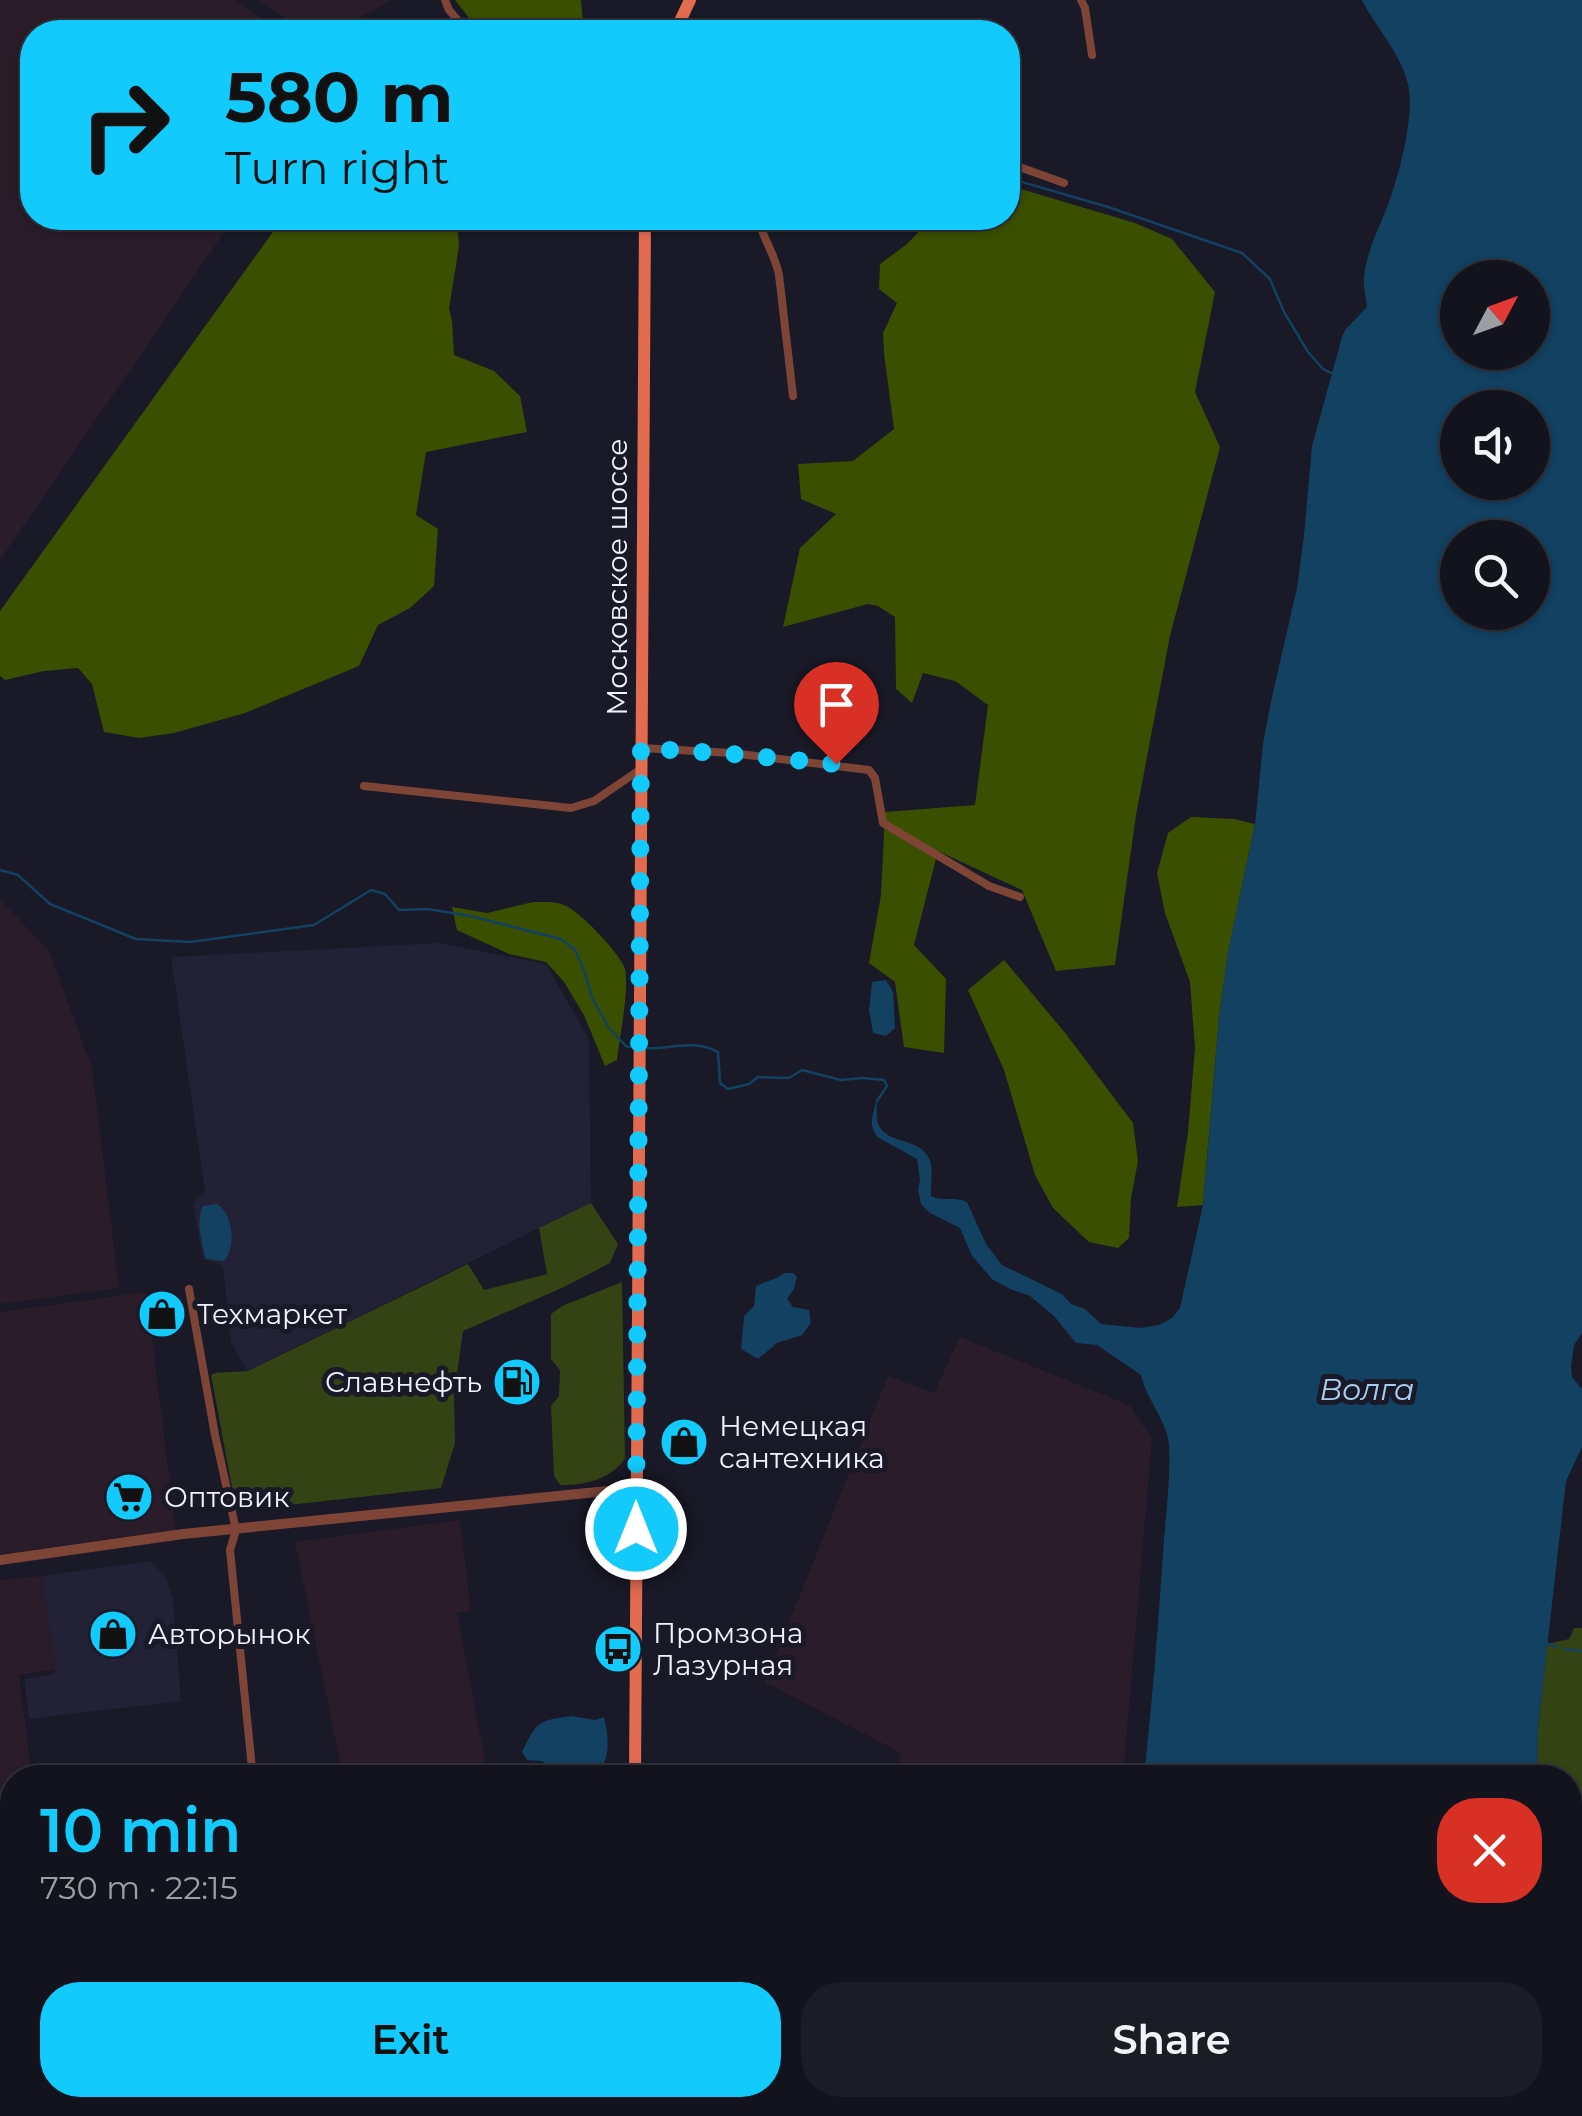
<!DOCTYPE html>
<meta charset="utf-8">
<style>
:root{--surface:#13131d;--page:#1c1c26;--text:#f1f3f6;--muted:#9d9ea4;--line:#32323b;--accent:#12cafb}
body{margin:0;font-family:Montserrat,sans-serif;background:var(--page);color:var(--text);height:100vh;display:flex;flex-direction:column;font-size:38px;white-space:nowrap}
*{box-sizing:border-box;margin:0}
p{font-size:32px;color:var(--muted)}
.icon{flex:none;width:55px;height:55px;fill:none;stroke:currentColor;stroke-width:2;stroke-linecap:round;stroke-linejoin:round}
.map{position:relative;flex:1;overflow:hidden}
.details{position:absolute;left:0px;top:1765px;width:1582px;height:352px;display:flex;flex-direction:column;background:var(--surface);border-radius:40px 40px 0 0;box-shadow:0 2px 8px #0004,0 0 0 2px var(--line)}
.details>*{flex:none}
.guide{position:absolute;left:20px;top:20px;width:1000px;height:210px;border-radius:40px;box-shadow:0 2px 8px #0004,0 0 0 2px var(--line);background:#12cafb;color:#111;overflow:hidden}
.needle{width:65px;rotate:49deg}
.buttons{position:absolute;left:1440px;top:260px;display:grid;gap:20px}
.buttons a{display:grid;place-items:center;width:110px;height:110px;border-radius:50%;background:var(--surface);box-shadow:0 2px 8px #0004,0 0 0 2px var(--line);font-size:50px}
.pin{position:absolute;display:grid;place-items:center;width:85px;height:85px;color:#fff;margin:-102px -42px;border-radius:50% 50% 50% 0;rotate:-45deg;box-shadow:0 0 10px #0007}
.pin .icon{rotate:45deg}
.me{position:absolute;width:110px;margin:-55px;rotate:0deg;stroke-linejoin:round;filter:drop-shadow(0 0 8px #0008)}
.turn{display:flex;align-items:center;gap:35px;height:210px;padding:0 40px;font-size:45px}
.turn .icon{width:130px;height:130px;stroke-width:2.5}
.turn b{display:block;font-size:70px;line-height:85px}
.round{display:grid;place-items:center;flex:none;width:105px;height:105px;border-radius:40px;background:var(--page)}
.overview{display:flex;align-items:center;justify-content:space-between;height:170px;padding:0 40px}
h1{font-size:60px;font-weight:600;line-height:75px;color:var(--accent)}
.cta{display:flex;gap:20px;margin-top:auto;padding:20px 40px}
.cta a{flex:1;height:115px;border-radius:40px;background:var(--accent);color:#111;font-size:40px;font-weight:600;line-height:115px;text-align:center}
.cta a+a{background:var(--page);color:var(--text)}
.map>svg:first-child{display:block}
</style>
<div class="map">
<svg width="1582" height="2116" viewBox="0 0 1582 2116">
<rect width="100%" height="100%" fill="#191927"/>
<!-- built -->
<path fill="#222135" d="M 439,943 L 546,964 L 589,1039 L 591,1203 L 247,1371 L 231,1342 L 223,1266 L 203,1259 L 193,1204 L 205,1191 L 171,957 Z
M 150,1561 L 166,1577 L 173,1599 L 181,1701 L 29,1719 L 24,1679 L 55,1674 L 42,1576 Z"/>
<!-- industrial -->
<path fill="#2a1c28" d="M 0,0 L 235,0 L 284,32 L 32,32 L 32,218 L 234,218 L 0,560 Z
M 257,0 L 391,0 L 336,32 L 307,32 Z
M 0,899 L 49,951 L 92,1068 L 119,1288 L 0,1304 Z
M 146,1292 L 176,1530 L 0,1554 L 0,1312 Z
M 960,1337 L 1129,1405 L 1152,1439 L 1123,1777 L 895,1777 L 901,1753 L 765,1682 L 888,1376 L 934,1393 Z
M 460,1520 L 471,1611 L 457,1613 L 488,1777 L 343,1777 L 295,1542 Z
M 42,1576 L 55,1669 L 19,1675 L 32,1777 L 12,1778 L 12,1883 L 10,1883 L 3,1837 L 0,1837 L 0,1580 Z
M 0,1846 L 7,1886 L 12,1885 L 12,2105 L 343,2105 L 345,2116 L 0,2116 Z
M 827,2105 L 1090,2105 L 1090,2116 L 826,2116 Z"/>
<!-- green -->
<path fill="#344314" d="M 591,1203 L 618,1244 L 610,1263 L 562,1288 L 463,1331 L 454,1395 L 455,1443 L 441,1488 L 262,1508 L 244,1507 L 234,1498 L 211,1375 L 215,1373 L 248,1371 L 468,1264 L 484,1290 L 547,1274 L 539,1228 Z
M 622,1282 L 625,1459 C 609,1480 586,1485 560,1485 L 554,1476 L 551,1406 L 559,1396 L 560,1370 L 551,1359 L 551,1314 L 562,1306 Z
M 1574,1628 L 1582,1628 L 1582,2116 L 1502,2116 L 1503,2105 L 1570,2105 L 1570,1778 L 1537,1777 L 1538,1727 L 1547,1644 L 1569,1639 Z"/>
<!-- forest -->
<path fill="#3b4f01" d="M 455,0 L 581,0 L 583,24 L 603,32 L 480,32 Z
M 1008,185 L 1135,223 L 1172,239 L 1215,292 L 1195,392 L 1220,447 L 1170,636 L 1136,815 L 1115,965 L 1056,971 L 1022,890 L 938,851 L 914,945 L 946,979 L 944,1053 L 904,1047 L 895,982 L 869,963 L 881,895 L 885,812 L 975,805 L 988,705 L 955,681 L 923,673 L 912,703 L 896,689 L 895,617 L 878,606 L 868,604 L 783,627 L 800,548 L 836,514 L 801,499 L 798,464 L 853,461 L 894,429 L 884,354 L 883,333 L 897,303 L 879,289 L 880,264 L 907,244 L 932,218 L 1008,218 Z
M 283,218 L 457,218 L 459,246 L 449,309 L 452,320 L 454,355 L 494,371 L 520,396 L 527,432 L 426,452 L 416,515 L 438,529 L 434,586 L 410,608 L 378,625 L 359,666 L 245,713 L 174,733 L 139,738 L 104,732 L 92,684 L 78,668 L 44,671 L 5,680 L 0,676 L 0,611 Z
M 1191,817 L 1234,819 L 1255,824 L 1228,953 L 1219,1017 L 1203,1205 L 1177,1207 L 1188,1132 L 1195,1048 L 1190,982 L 1165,913 L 1157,873 L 1168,833 Z
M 533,902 C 543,902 556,901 564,905 C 580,911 617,951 624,966 C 631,982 619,1041 617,1060 L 605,1066 L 584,1015 L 564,982 L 546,962 L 509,954 L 457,930 L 452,907 L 487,913 Z
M 1004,960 L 1066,1034 L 1133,1123 L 1138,1161 L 1131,1198 L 1129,1238 L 1118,1248 L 1089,1242 L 1053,1208 L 1035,1175 L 1004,1070 L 968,990 Z"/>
<!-- water -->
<path fill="#124161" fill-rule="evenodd" d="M 1362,0 L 1582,0 L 1582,1333 L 1574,1345 L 1571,1367 L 1572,1377 L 1582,1389 L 1582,1447 L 1566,1481 L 1538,1727 L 1537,1777 L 1144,1777 C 1152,1703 1158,1629 1163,1554 C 1165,1519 1171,1481 1169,1446 C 1168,1422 1146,1399 1141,1375 L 1097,1345 L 1076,1343 L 1054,1316 L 1030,1296 L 1010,1289 L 992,1279 L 972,1256 L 960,1228 L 930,1213 L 921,1204 L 918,1190 L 920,1180 L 917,1159 L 879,1138 C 867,1127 873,1114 877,1099 C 877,1107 876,1118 878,1124 C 887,1144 916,1138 927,1155 C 935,1166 930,1184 931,1196 C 943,1202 955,1196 967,1202 L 986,1244 L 1002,1265 L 1062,1294 L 1071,1304 L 1085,1309 L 1101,1324 L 1140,1328 L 1159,1325 L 1172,1318 L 1180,1308 L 1203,1205 L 1219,1017 L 1228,952 L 1255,824 L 1263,744 L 1271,701 L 1297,588 L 1304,535 L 1312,446 L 1342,337 L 1345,330 L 1367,307 C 1366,297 1363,287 1364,277 C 1367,248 1382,223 1391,196 C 1401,167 1413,119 1409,89 C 1404,57 1376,28 1362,0 ZM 1458,278 L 1532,278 L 1532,352 L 1458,352 ZM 1458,408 L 1532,408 L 1532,482 L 1458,482 ZM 1458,538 L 1532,538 L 1532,612 L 1458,612 Z
M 886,980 L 893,992 L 895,1028 L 886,1036 L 873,1033 L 869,1010 L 872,982 Z
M 217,1204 C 234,1216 236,1246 224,1261 L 206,1259 C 202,1243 195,1221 203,1206 Z
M 784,1273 L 793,1273 L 797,1277 L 794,1289 L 787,1299 L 793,1307 L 809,1310 L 811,1323 L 802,1335 L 777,1343 L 758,1359 L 741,1349 L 744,1316 L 754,1306 L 756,1286 C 766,1281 776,1280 784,1273 Z
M 571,1716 L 595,1720 L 604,1717 C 608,1732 611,1755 601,1768 L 567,1764 L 552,1766 L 541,1761 L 527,1760 L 522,1752 C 537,1722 536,1721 571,1716 Z
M 1090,2105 L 1503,2105 L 1502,2116 L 1090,2116 Z"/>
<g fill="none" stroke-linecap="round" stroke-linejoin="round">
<!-- stream -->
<path stroke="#124161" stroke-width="2.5" d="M 1008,178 L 1108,207 L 1242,253 L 1270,279 L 1284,312 L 1308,352 L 1323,369 L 1331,373
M 0,870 L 18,875 L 50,904 L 136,939 L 190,942 L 314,925 L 371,890 L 385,894 L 399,910 L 428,909 L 470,916 L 561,939 L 575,950 L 585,973 L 592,998 L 609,1028 L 627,1047 L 635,1047
M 643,1048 C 669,1050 693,1038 718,1052 L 720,1083 L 728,1089 L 749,1084 L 758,1077 L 789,1078 L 802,1070 L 841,1080 L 862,1078 L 884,1080 L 887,1086 L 877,1101
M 1545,1643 L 1558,1647
M 1565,1649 L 1582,1651"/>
<!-- minor -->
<path stroke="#7e4537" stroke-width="8" d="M 445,0 L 449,10 L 468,32
M 1081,0 L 1085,8 L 1092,55
M 1008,163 L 1064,183
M 758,218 C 762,237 775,254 779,275 L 793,396
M 641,748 L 732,753 L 869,770 L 875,778 L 883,823 L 989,886 L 1020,897
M 364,786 L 571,808 L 594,801 L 641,769
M 189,1289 L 215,1435 L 236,1530 L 230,1550 L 253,1778"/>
<!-- tertiary -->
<path stroke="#7e4537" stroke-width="10" d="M 0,1560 L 183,1534 L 637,1488"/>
<!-- primary -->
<path stroke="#e36b4f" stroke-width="12" d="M 675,32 L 690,0
M 635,1778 L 645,218
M 648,2105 L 650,2116"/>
</g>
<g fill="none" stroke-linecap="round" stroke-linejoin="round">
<!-- route -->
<path stroke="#12cafb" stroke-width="18" stroke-dasharray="0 32.4" d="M 636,1529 L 641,748 L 732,754 L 836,764"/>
</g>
<!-- icons -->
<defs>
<g id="shop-disc" transform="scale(2.5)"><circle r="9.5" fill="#12cafb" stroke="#191927"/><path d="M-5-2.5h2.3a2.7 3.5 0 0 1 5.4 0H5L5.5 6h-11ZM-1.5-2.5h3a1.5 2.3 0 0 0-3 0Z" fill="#111"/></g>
<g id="fuel-disc" transform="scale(2.5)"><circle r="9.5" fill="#12cafb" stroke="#191927"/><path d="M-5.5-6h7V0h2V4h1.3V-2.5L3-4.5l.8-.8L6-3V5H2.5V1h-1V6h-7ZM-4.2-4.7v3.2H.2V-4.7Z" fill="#111"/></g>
<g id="supermarket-disc" transform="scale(2.5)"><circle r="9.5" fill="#12cafb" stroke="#191927"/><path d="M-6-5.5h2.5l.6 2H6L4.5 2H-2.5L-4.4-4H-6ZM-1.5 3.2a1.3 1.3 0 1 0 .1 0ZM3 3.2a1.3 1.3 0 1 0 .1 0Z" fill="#111"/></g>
<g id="bus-disc" transform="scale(2.5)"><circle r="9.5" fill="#12cafb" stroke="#191927"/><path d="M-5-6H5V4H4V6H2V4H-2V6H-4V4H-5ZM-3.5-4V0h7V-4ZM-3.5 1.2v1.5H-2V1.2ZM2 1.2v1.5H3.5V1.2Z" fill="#111"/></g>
</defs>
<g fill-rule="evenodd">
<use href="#shop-disc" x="162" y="1314"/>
<use href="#fuel-disc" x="517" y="1382"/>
<use href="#shop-disc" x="684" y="1442"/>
<use href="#supermarket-disc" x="129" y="1497"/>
<use href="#shop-disc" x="113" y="1634"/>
<use href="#bus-disc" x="618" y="1649"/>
</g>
<g text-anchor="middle" stroke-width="10" stroke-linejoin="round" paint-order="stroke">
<!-- street labels -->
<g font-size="28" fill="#f1f2fc" stroke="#191927">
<text transform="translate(617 577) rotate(-90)" y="10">Московское шоссе</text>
</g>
<!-- poi labels -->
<g font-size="28" fill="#f1f2fc" stroke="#191927" text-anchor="start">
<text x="197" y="1324">Техмаркет</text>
<text x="482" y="1392" text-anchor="end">Славнефть</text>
<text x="719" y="1436">Немецкая<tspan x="719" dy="32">сантехника</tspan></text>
<text x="164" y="1507">Оптовик</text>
<text x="653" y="1643">Промзона<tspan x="653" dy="32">Лазурная</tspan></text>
<text x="148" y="1644">Авторынок</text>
</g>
<!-- water labels -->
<g font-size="30" font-style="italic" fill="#a7ceee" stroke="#191927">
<text x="1367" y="1400">Волга</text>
</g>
</g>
</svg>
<div class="buttons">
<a><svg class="needle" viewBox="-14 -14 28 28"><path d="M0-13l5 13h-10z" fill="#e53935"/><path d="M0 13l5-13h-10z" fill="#9d9ea4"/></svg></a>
<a><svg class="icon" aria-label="sound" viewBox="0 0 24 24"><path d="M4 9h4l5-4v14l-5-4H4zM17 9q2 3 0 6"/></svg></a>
<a><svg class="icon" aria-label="search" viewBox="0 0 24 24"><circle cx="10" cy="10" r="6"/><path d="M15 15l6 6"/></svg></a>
</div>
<div class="pin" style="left:836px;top:764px;background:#d93025"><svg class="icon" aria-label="arrive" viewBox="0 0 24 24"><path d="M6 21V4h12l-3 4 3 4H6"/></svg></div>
<svg class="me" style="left:636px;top:1529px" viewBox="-20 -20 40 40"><circle r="17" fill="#12cafb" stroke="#fff" stroke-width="3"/><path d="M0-11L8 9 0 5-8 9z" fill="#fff"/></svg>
<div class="guide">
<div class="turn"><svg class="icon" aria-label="right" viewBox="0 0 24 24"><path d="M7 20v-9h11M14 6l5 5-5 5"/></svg><div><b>580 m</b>Turn right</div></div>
</div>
<section class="details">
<div class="overview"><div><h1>10 min</h1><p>730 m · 22:15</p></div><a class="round" style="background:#d93025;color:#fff"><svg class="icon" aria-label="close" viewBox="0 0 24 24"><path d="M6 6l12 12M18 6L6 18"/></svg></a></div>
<div class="cta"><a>Exit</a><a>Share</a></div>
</section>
</div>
